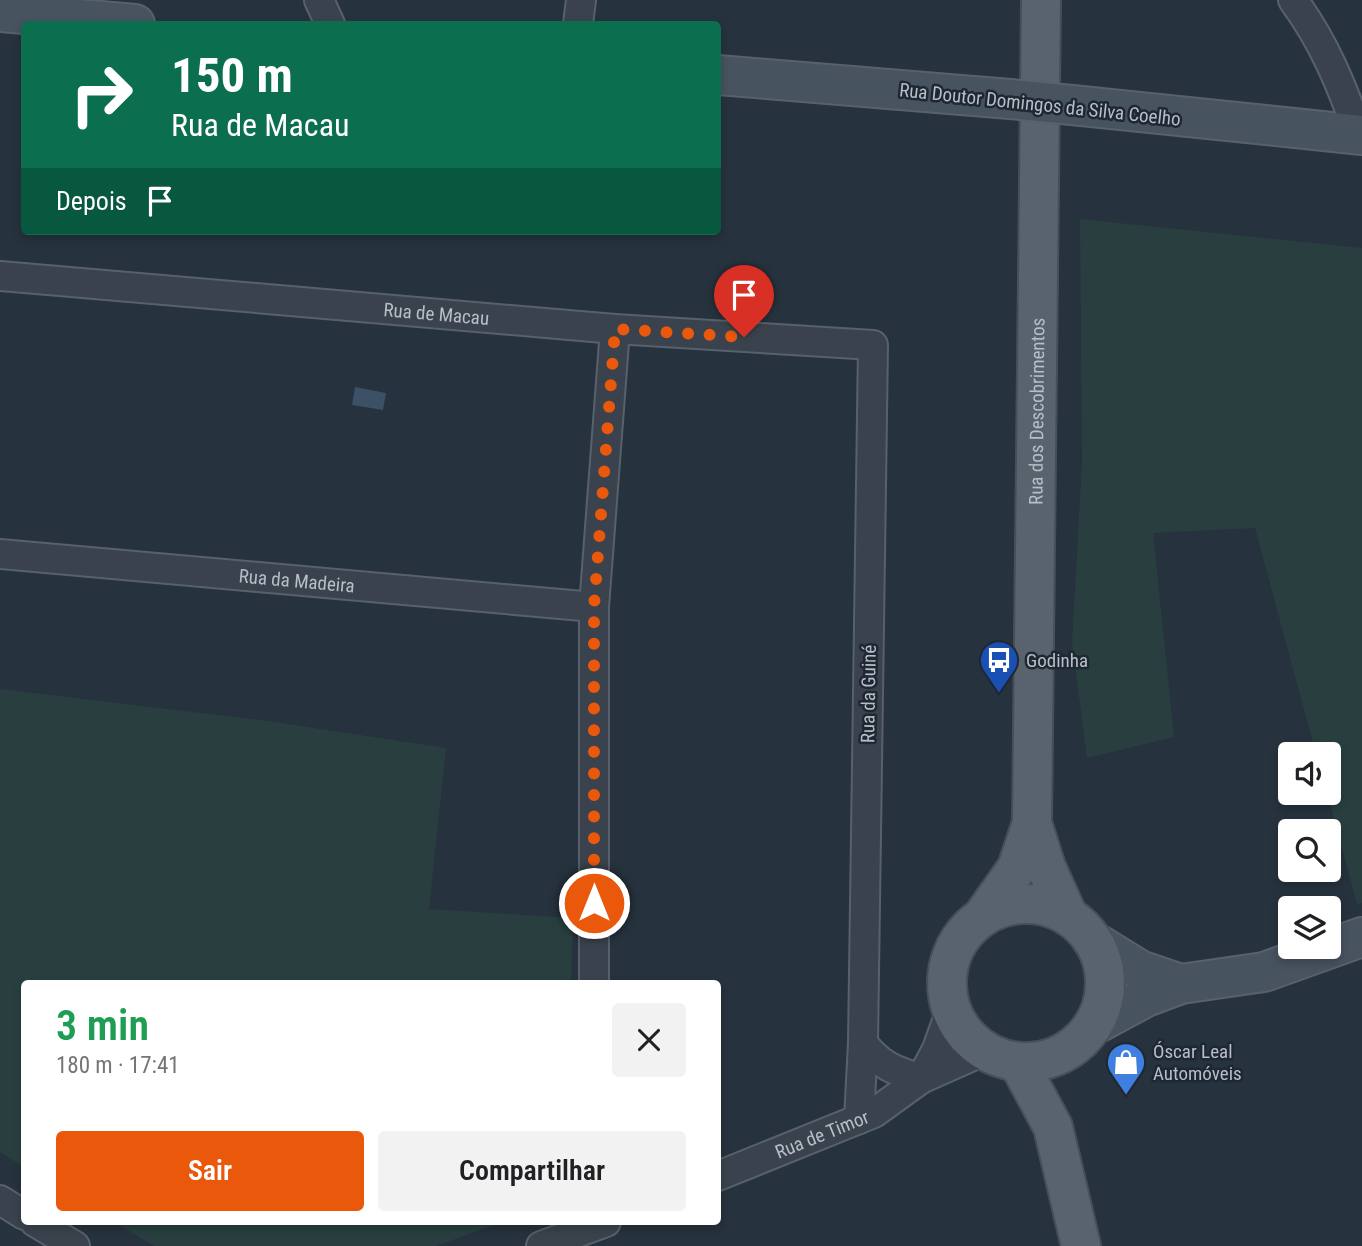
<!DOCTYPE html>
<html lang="pt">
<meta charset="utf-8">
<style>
:root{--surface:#fff;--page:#f2f2f2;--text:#202124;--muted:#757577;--accent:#ea580c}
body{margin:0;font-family:"Roboto Condensed",sans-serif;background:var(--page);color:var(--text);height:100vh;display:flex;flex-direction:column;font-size:26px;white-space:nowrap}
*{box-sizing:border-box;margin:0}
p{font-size:23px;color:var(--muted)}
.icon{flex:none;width:38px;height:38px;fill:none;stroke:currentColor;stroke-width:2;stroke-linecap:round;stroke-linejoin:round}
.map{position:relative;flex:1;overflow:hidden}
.sheet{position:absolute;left:21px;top:980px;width:700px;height:245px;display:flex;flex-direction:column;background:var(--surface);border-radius:7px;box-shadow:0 4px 10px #0003}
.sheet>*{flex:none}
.top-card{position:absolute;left:21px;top:21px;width:700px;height:214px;border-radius:7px;box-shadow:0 4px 10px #0003;background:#0b6e4f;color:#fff;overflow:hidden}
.controls{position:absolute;left:1278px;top:742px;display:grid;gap:14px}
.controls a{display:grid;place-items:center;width:63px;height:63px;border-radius:7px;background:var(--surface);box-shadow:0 4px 10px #0003;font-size:35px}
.pin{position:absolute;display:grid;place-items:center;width:60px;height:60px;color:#fff;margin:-72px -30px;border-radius:50% 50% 50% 0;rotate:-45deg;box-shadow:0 0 7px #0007}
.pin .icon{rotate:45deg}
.me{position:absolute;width:77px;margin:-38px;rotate:0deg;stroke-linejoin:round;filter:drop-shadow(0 0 5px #0008)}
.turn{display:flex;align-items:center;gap:24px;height:147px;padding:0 35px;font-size:32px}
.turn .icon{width:91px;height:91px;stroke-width:2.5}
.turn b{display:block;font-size:49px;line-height:60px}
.then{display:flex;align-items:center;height:66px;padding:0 35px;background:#0003;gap:14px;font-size:26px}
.round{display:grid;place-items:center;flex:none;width:74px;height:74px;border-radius:7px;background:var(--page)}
.overview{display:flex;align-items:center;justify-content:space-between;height:119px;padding:0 35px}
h1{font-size:42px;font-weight:600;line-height:52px;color:#1e9e55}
.primary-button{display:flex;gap:14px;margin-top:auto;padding:14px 35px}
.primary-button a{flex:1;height:80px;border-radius:7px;background:var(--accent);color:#fff;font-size:28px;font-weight:600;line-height:80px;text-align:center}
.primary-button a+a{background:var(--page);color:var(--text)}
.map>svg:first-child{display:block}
</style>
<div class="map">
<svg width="1362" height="1246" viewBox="0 0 1362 1246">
<rect width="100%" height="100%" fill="#26323d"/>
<!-- green -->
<path fill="#293f3f" d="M 1080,219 L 1362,248 L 1362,903 L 1357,904 L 1327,793 L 1328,754 L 1316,754 L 1255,528 L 1153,533 L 1174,737 L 1087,758 L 1072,643 L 1082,462 Z
M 0,689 L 261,720 L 446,748 L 429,909 L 573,918 L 571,983 L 24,984 L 24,1167 L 0,1152 Z
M 114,1222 L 503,1222 L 436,1246 L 154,1246 Z"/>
<!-- water -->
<path fill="#3c5165" d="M 355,387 L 386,393 L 383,410 L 352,405 Z"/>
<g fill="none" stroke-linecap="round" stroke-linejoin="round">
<!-- street casing -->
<g stroke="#58616b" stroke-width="32">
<g id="street">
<path d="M 319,0 L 330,24"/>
<path d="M 1293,0 C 1324,42 1342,86 1359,135"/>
<path d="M 578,24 L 581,0"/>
<path id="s1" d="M 0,276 L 615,329 L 873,345 L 863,1043 L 859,1119"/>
<path id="s2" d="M 0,554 L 594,607"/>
<path d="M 594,984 L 594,607 L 615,329"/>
<path d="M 863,1043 C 879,1065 895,1071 921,1079"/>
<path d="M 921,1079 L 937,1049 L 951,1010"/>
<path id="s3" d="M 718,1176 L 874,1113 L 921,1079 L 984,1051"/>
<path d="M 0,1200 L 24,1215"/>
<path d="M 35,1222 L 75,1246"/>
<path d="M 541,1246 L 606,1222"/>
</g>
</g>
<!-- secondary casing -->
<g stroke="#58616b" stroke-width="42">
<path id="secondary" d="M 0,12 L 135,24
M 718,75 L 1010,99
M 1072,105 L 1362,135
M 1093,941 L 1140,970 L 1181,984
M 1094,1025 L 1146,997 L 1181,984 L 1264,972 L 1362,937"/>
</g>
<!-- primary casing -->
<g stroke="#464f59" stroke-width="42">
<g id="primary">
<path d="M 1032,823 L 1046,867 L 1068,916"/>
<circle cx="1026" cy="983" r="79"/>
<path id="s4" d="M 983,916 L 1017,868 L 1032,823 L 1041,0"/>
<path d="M 1018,1062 L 1053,1127 L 1081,1246"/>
</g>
</g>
<!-- street -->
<use href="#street" stroke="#3a434d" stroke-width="28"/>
<!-- secondary -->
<use href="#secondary" stroke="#485360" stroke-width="38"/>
<!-- primary -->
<use href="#primary" stroke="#58636d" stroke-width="38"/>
<!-- secondary-bridge casing -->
<g stroke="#58616b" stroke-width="42" stroke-linecap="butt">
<path id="secondary-bridge" d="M 1010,99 L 1072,105"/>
</g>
<!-- secondary-bridge -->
<use href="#secondary-bridge" stroke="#485360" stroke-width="38"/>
</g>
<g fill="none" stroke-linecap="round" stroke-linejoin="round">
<!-- route -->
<path stroke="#ea580c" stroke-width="12" stroke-dasharray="0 21.6" d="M 594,903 L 594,607 L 615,329 L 744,337"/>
</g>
<!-- icons -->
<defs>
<g id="bus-pin" transform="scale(2.0125)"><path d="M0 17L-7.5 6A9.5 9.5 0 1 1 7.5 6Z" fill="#1a4fb4" stroke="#1f2832"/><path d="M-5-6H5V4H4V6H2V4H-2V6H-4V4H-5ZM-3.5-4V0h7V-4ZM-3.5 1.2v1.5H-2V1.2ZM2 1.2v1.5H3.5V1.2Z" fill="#fff"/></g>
<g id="shop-pin" transform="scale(2.0125)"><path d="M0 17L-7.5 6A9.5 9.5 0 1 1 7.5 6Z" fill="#3f7fe0" stroke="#1f2832"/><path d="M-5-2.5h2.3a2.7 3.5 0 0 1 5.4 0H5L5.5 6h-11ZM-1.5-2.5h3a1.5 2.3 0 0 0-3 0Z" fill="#fff"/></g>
</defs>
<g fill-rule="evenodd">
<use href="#bus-pin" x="999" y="660"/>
<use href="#shop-pin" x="1126" y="1062"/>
</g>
<g text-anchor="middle" stroke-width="5" stroke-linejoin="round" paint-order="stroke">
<!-- street labels -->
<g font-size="19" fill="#b6bec8" stroke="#1f2832">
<text transform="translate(1040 104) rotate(6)" y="7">Rua Doutor Domingos da Silva Coelho</text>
<text dy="7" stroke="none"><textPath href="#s1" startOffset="438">Rua de Macau</textPath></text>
<text dy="7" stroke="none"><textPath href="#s4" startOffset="518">Rua dos Descobrimentos</textPath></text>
<text dy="7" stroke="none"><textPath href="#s2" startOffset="298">Rua da Madeira</textPath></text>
<text transform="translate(868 694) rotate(-89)" y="7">Rua da Guiné</text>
<text dy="7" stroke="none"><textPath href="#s3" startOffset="112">Rua de Timor</textPath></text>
</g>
<!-- poi labels -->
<g font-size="19" fill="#b6bec8" stroke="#1f2832" text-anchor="start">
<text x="1026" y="667">Godinha</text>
<text x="1153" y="1058">Óscar Leal<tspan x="1153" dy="22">Automóveis</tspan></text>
</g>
</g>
</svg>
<div class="controls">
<a><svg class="icon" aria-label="sound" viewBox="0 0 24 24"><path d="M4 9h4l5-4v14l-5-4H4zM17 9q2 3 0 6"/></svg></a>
<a><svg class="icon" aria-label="search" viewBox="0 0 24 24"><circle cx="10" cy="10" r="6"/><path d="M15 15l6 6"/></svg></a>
<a><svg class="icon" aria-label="layers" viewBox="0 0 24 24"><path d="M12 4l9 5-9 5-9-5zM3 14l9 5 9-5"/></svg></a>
</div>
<div class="pin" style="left:744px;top:337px;background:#d93025"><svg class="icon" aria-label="arrive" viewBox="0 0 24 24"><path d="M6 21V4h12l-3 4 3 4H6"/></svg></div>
<svg class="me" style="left:594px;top:903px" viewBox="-20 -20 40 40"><circle r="17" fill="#ea580c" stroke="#fff" stroke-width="3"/><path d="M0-11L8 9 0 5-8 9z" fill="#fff"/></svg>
<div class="top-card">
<div class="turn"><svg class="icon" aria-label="right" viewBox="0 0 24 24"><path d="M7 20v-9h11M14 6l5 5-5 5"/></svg><div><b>150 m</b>Rua de Macau</div></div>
<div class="then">Depois<svg class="icon" aria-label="arrive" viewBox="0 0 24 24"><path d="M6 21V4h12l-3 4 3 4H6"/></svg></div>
</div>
<section class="sheet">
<div class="overview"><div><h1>3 min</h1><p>180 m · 17:41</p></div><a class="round"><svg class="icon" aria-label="close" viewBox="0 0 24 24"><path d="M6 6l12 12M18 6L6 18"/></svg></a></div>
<div class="primary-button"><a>Sair</a><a>Compartilhar</a></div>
</section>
</div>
